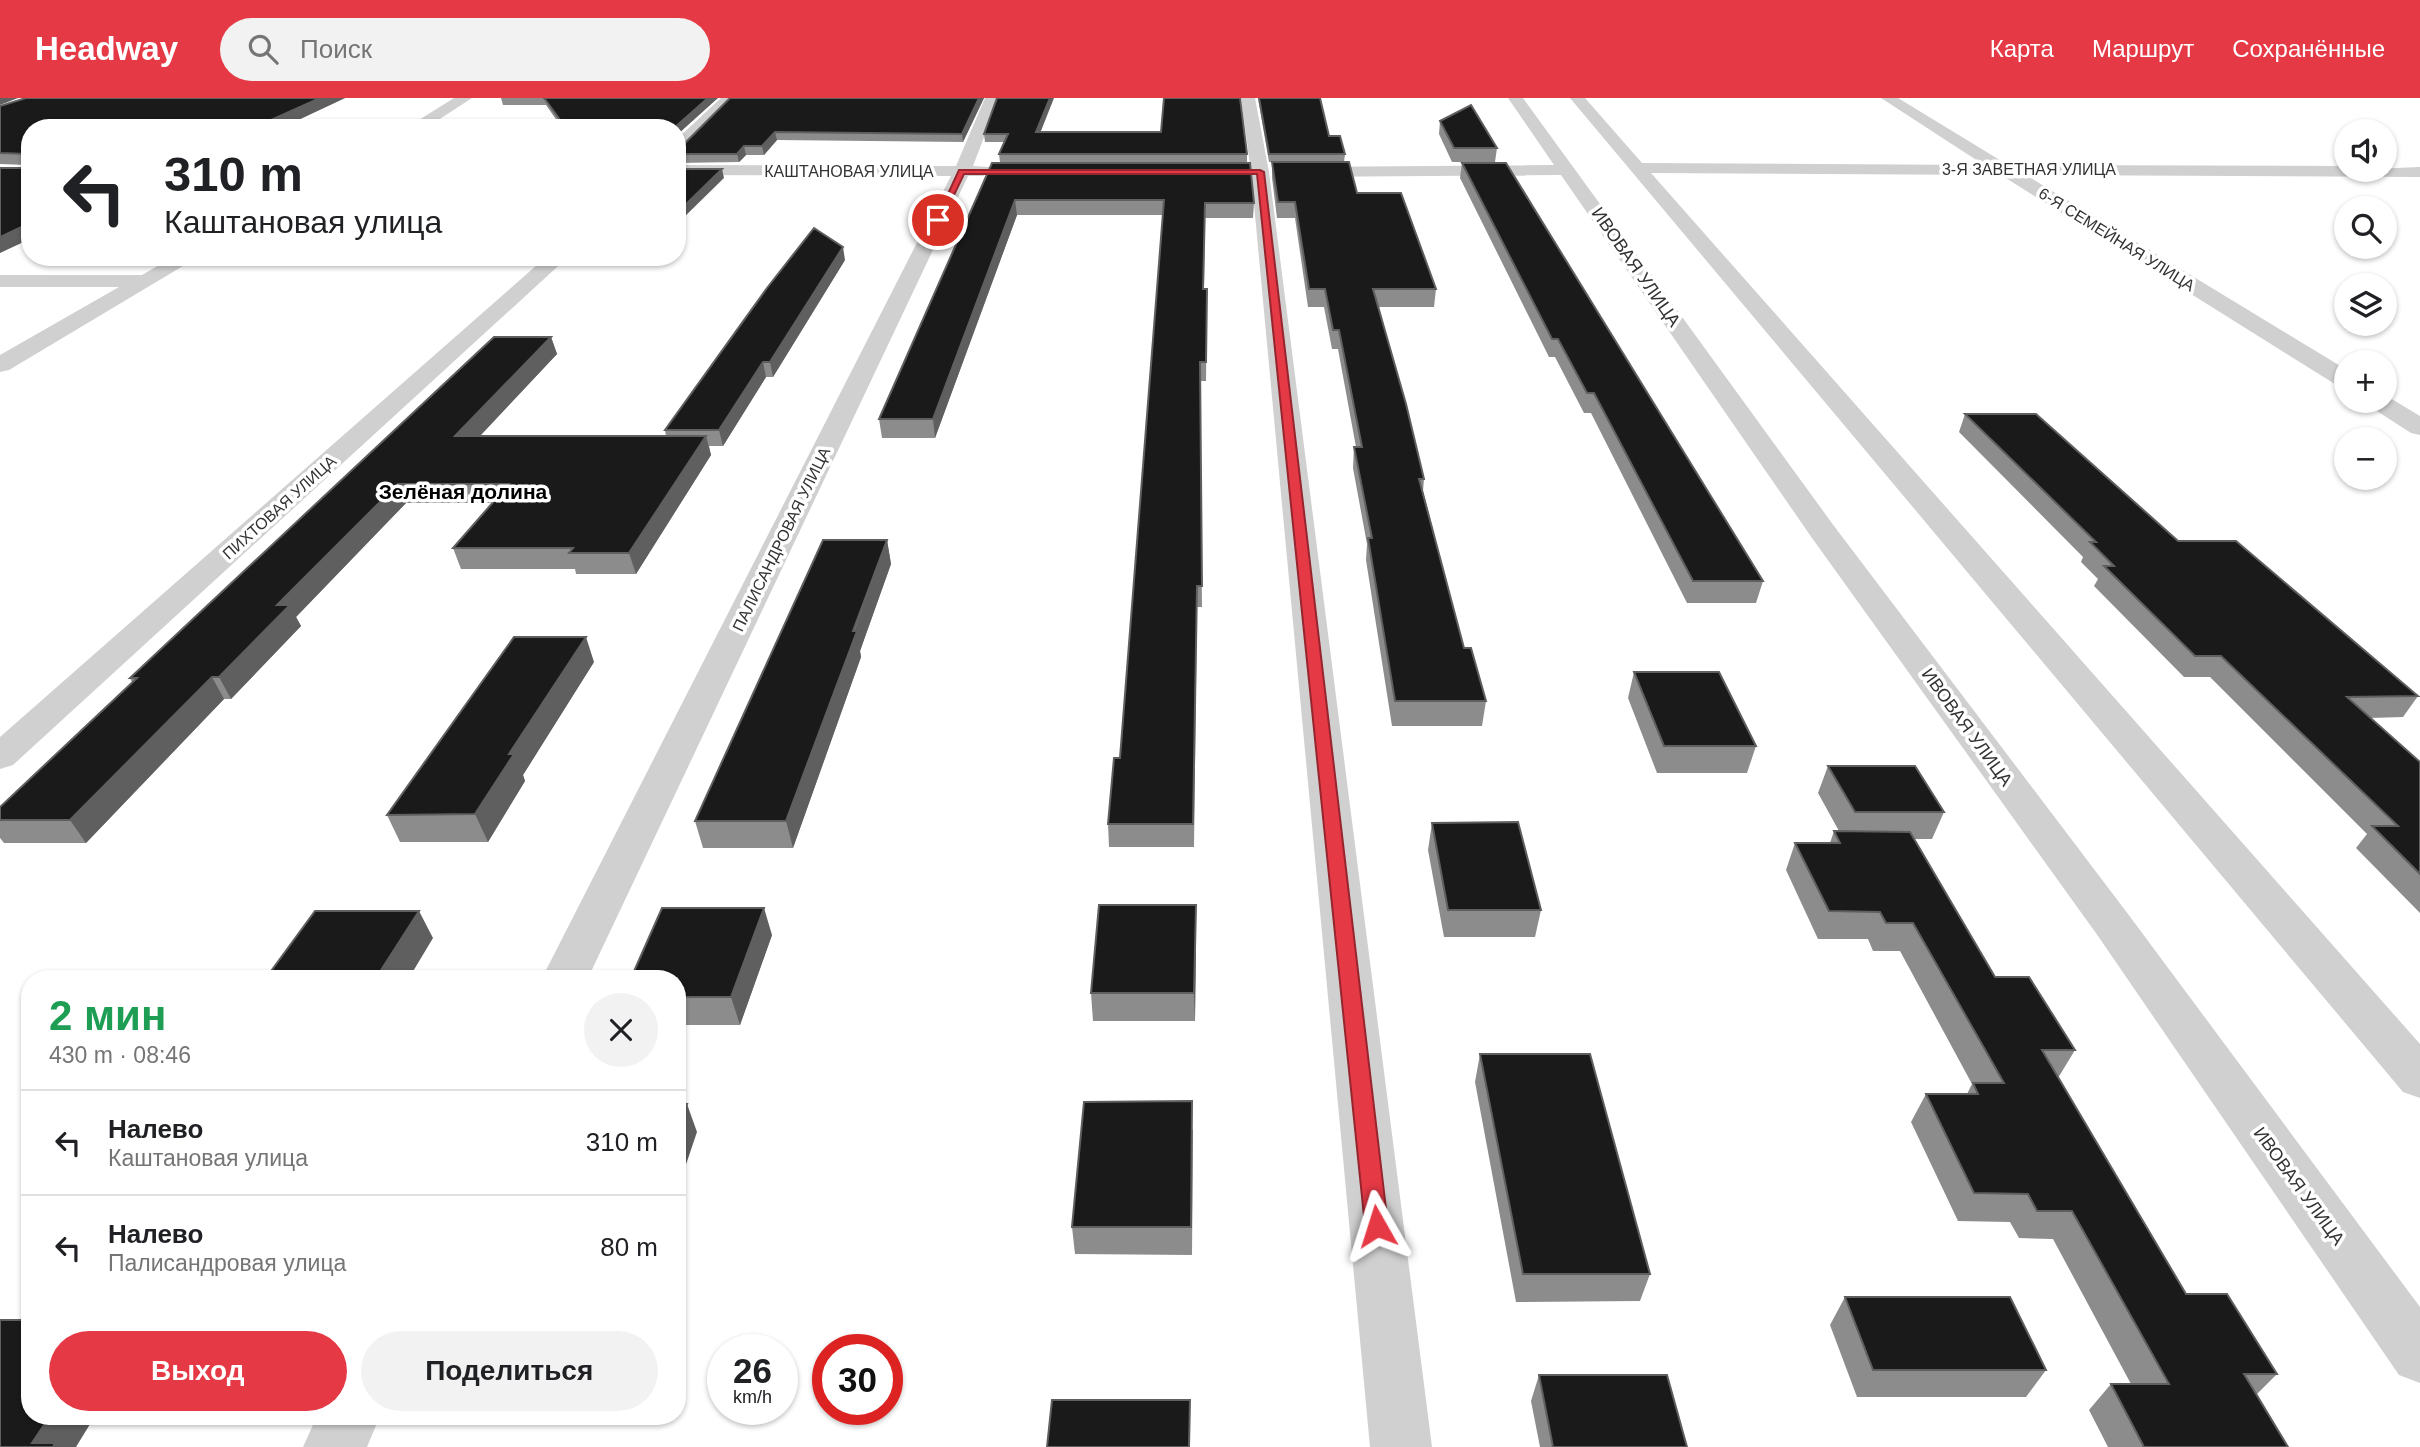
<!DOCTYPE html>
<html lang="ru">
<meta charset="utf-8">
<style>
:root{--surface:#fff;--page:#f2f2f2;--text:#202124;--muted:#757577;--line:#e0e0e0;--accent:#e63946}
body{margin:0;font-family:Arial,sans-serif;background:var(--page);color:var(--text);height:100vh;display:flex;flex-direction:column;font-size:26px;white-space:nowrap}
*{box-sizing:border-box;margin:0}
p{font-size:23px;color:var(--muted)}
.icon{flex:none;width:38px;height:38px;fill:none;stroke:currentColor;stroke-width:2;stroke-linecap:round;stroke-linejoin:round}
.map{position:relative;flex:1;overflow:hidden}
.side{position:absolute;left:21px;top:872px;width:665px;height:455px;display:flex;flex-direction:column;background:var(--surface);border-radius:28px;box-shadow:0 2px 5px #0004}
.side>*{flex:none}
.guide{position:absolute;left:21px;top:21px;width:665px;height:147px;border-radius:28px;box-shadow:0 2px 5px #0004;background:#fff;color:var(--text);overflow:hidden}
.controls{position:absolute;left:2334px;top:21px;display:grid;gap:14px}
.controls a{display:grid;place-items:center;width:63px;height:63px;border-radius:50%;background:var(--surface);box-shadow:0 2px 5px #0004;font-size:35px}
.speed{position:absolute;left:707px;top:1236px;display:flex;gap:14px;font-size:35px;font-weight:700;text-align:center}
.speed>*{display:grid;place-content:center;width:91px;height:91px;border-radius:50%;background:var(--surface);box-shadow:0 2px 5px #0004;line-height:1}
.speed small{font-size:18px;font-weight:400}
.speed .limit{border:10px solid #d22;background:#fff;color:#111}
.pin{position:absolute;display:grid;place-items:center;width:60px;height:60px;color:#fff;margin:-30px;border:4px solid #fff;border-radius:50%;box-shadow:0 2px 7px #0007}
.me{position:absolute;width:77px;margin:-38px;rotate:354deg;stroke-linejoin:round;filter:drop-shadow(0 0 5px #0008)}
.turn{display:flex;align-items:center;gap:24px;height:147px;padding:0 28px;font-size:32px}
.turn .icon{width:91px;height:91px;stroke-width:2.5}
.turn b{display:block;font-size:49px;line-height:60px}
.round{display:grid;place-items:center;flex:none;width:74px;height:74px;border-radius:37px;background:var(--page)}
.overview{display:flex;align-items:center;justify-content:space-between;height:119px;padding:0 28px}
h1{font-size:42px;font-weight:800;line-height:52px;color:#1e9e55}
.action{display:flex;gap:14px;margin-top:auto;padding:14px 28px}
.action a{flex:1;height:80px;border-radius:42px;background:var(--accent);color:#fff;font-size:28px;font-weight:800;line-height:80px;text-align:center}
.action a+a{background:var(--page);color:var(--text)}
ul{padding:0;list-style:none}
li{display:flex;align-items:center;gap:21px;height:105px;padding:0 28px;border-top:2px solid var(--line)}
li div{flex:1}
li b{display:block;font-size:26px}
li em{font-style:normal}
header{display:flex;align-items:center;gap:42px;box-sizing:border-box;height:98px;padding:0 35px;background:var(--accent);color:#fff}
header strong{font-size:33px}
nav{display:flex;gap:38px;margin-inline-start:auto;font-size:24px}
.search{width:490px;height:63px;background:var(--page);display:flex;align-items:center;gap:18px;box-sizing:border-box;padding:0 24px;border-radius:38px;color:var(--muted);font-size:26px}
.map>svg:first-child{display:block}
</style>
<header>
<strong>Headway</strong>
<div class="search"><svg class="icon" aria-label="search" viewBox="0 0 24 24"><circle cx="10" cy="10" r="6"/><path d="M15 15l6 6"/></svg>Поиск</div>
<nav><a>Карта</a><a>Маршрут</a><a>Сохранённые</a></nav>
</header>
<div class="map">
<svg width="2420" height="1349" viewBox="0 0 2420 1349">
<rect width="100%" height="100%" fill="#fff"/>
<g fill="none" stroke-linecap="round" stroke-linejoin="round">
<!-- minor -->
<path fill="#d0d0d0" fill-rule="evenodd" d="M 454,0 L 472,0 L 426,30 L 406,30 Z
M 721,0 L 737,0 L 683,54 L 677,55 L 677,41 Z
M 985,0 L 999,0 L 973,68 L 989,69 L 992,73 L 983,78 L 968,78 L 588,880 L 542,880 L 951,78 L 677,77 L 677,67 L 956,68 Z
M 1241,0 L 1255,0 L 1269,74 L 1432,1349 L 1370,1349 L 1251,74 Z
M 1508,0 L 1523,0 L 1834,428 L 2128,816 L 2420,1209 L 2420,1285 L 2399,1277 L 2098,838 L 1812,440 L 1561,77 L 1299,79 L 1290,74 L 1299,69 L 1554,67 Z
M 1570,0 L 1585,0 L 1642,65 L 1984,67 L 1881,0 L 1898,0 L 2008,67 L 2347,68 L 2347,72 L 2420,69 L 2420,79 L 2026,77 L 2347,272 L 2347,290 L 2338,288 L 2001,77 L 1651,75 L 2420,946 L 2420,1000 L 2403,994 Z
M 173,159 L 198,159 L 9,272 L 0,274 L 0,257 L 119,189 L 0,189 L 0,177 L 142,177 Z
M 546,159 L 568,159 L 13,667 L 0,671 L 0,639 Z
M 2385,297 L 2420,318 L 2420,337 L 2411,335 L 2369,308 L 2365,303 L 2385,303 Z
M 317,1318 L 380,1318 L 367,1349 L 303,1349 Z"/>
</g>
<!-- wall -->
<path fill="#8c8c8c" d="M 26,0 L 345,0 L 281,30 L 30,30 L 30,141 L 24,70 L 27,67 L 0,66 L 0,8 Z
M 501,0 L 718,0 L 677,30 L 562,30 L 546,7 L 503,7 Z
M 730,0 L 984,0 L 963,44 L 777,42 L 764,57 L 746,57 L 739,64 L 677,65 L 677,56 L 683,47 Z
M 1258,0 L 1320,0 L 1329,38 L 1345,56 L 1344,64 L 1357,95 L 1436,191 L 1434,209 L 1379,209 L 1424,381 L 1423,393 L 1464,550 L 1486,603 L 1482,628 L 1392,628 L 1366,462 L 1367,446 L 1353,370 L 1354,349 L 1356,349 L 1338,251 L 1332,251 L 1324,209 L 1308,209 L 1295,120 L 1277,120 L 1272,80 L 1272,64 L 1269,64 Z
M 1440,23 L 1497,50 L 1495,64 L 1452,64 L 1439,36 Z
M 1040,34 L 1247,56 L 1247,64 L 1000,64 L 999,56 L 1004,44 L 985,44 L 984,36 Z
M 992,65 L 1254,105 L 1253,120 L 1205,120 L 1204,191 L 1207,191 L 1206,283 L 1200,283 L 1202,509 L 1197,509 L 1194,749 L 1109,749 L 1108,726 L 1120,660 L 1163,117 L 1017,117 L 935,340 L 882,340 L 879,321 Z
M 1462,65 L 1763,483 L 1756,505 L 1687,505 L 1591,315 L 1584,315 L 1555,259 L 1549,259 L 1460,80 Z
M 845,162 L 773,279 L 766,279 L 723,348 L 709,348 L 711,357 L 636,476 L 576,476 L 575,471 L 461,471 L 453,450 L 492,405 L 406,405 L 296,519 L 301,528 L 231,601 L 224,601 L 86,745 L 4,745 L 0,740 L 0,709 L 132,584 L 130,580 L 551,239 L 557,256 L 480,338 L 666,338 L 665,332 Z
M 1965,316 L 2178,443 L 2418,598 L 2403,619 L 2370,620 L 2420,664 L 2420,815 L 2356,750 L 2367,736 L 2210,579 L 2184,579 L 2094,488 L 2098,481 L 2081,464 L 2083,459 L 1959,334 Z
M 887,442 L 891,466 L 860,553 L 861,559 L 793,750 L 703,750 L 695,723 Z
M 594,564 L 523,677 L 525,683 L 488,744 L 400,744 L 387,717 Z
M 1634,574 L 1756,648 L 1747,675 L 1657,675 L 1628,600 Z
M 1828,668 L 1944,714 L 1932,741 L 1914,741 L 1995,879 L 2075,952 L 2058,980 L 2186,1196 L 2277,1276 L 2257,1296 L 2288,1349 L 2108,1349 L 2089,1312 L 2111,1286 L 2131,1286 L 2053,1141 L 2019,1140 L 2010,1124 L 1958,1123 L 1911,1024 L 1926,996 L 1967,996 L 1972,986 L 1900,853 L 1873,853 L 1868,841 L 1818,841 L 1786,772 L 1795,745 L 1830,745 L 1834,733 L 1839,733 L 1818,695 Z
M 1432,725 L 1541,812 L 1535,839 L 1444,839 L 1428,752 Z
M 1196,834 L 1195,923 L 1093,923 L 1091,895 Z
M 772,837 L 740,927 L 677,927 L 677,880 Z
M 1480,956 L 1650,1176 L 1640,1203 L 1516,1204 L 1475,984 Z
M 1193,1031 L 1192,1157 L 1075,1156 L 1072,1129 Z
M 1845,1199 L 2046,1272 L 2026,1299 L 1857,1299 L 1830,1227 Z
M 1539,1277 L 1687,1349 L 1540,1349 L 1531,1303 Z"/>
<!-- shaded-wall -->
<path fill="#5f5f5f" d="M 0,0 L 18,0 L 0,7 Z
M 320,0 L 345,0 L 281,30 L 253,30 Z
M 708,0 L 718,0 L 677,37 L 677,30 L 674,30 Z
M 979,0 L 984,0 L 963,44 L 962,36 Z
M 1050,0 L 1054,0 L 1037,43 L 1036,34 Z
M 775,34 L 777,42 L 764,57 L 762,48 Z
M 744,48 L 746,57 L 739,64 L 737,56 Z
M 722,71 L 724,80 L 677,126 L 677,115 Z
M 1015,102 L 1017,117 L 935,340 L 933,321 Z
M 30,125 L 30,141 L 0,155 L 0,139 Z
M 843,149 L 845,162 L 773,279 L 770,264 Z
M 551,239 L 557,256 L 462,357 L 455,338 Z
M 763,264 L 766,279 L 723,348 L 719,332 Z
M 706,338 L 711,357 L 636,476 L 629,455 Z
M 398,386 L 406,405 L 296,519 L 301,528 L 231,601 L 219,579 L 277,507 Z
M 887,442 L 891,466 L 860,553 L 861,559 L 793,750 L 786,723 Z
M 586,539 L 594,564 L 523,677 L 525,683 L 488,744 L 475,716 L 509,656 Z
M 212,579 L 224,601 L 86,745 L 70,722 Z
M 1196,807 L 1196,834 L 1195,923 L 1194,895 Z
M 764,810 L 772,837 L 740,927 L 731,899 Z
M 419,813 L 433,840 L 409,880 L 376,880 Z
M 687,1006 L 697,1034 L 677,1093 L 677,1032 Z
M 50,1318 L 95,1318 L 76,1349 L 36,1349 L 32,1345 Z"/>
<!-- building -->
<path fill="#1a1a1a" stroke="#5f5f5f" stroke-width="2" d="M 26,0 L 320,0 L 253,30 L 30,30 L 30,125 L 0,139 L 0,70 L 24,70 L 27,67 L 26,56 L 0,55 L 0,8 Z
M 544,0 L 708,0 L 674,30 L 566,30 Z
M 730,0 L 979,0 L 962,36 L 775,34 L 762,48 L 744,48 L 737,56 L 677,56 L 677,48 L 683,47 Z
M 997,0 L 1050,0 L 1036,34 L 1161,34 L 1164,0 L 1240,0 L 1247,56 L 999,56 L 1008,36 L 984,36 Z
M 1259,0 L 1320,0 L 1329,38 L 1340,38 L 1345,56 L 1269,56 Z
M 1471,7 L 1497,50 L 1454,50 L 1440,23 Z
M 1272,64 L 1349,64 L 1357,95 L 1401,95 L 1436,191 L 1373,191 L 1406,306 L 1424,381 L 1419,381 L 1464,550 L 1471,550 L 1486,603 L 1395,603 L 1368,440 L 1372,440 L 1354,349 L 1362,349 L 1339,232 L 1333,232 L 1325,191 L 1309,191 L 1295,104 L 1278,104 Z
M 992,65 L 1250,65 L 1254,105 L 1205,105 L 1203,191 L 1207,191 L 1206,264 L 1200,264 L 1202,488 L 1197,488 L 1193,726 L 1108,726 L 1114,660 L 1120,660 L 1164,102 L 1015,102 L 933,321 L 879,321 Z
M 1462,65 L 1506,65 L 1763,483 L 1693,483 L 1594,295 L 1587,295 L 1558,241 L 1552,241 Z
M 677,71 L 722,71 L 677,115 Z
M 814,130 L 843,149 L 770,264 L 763,264 L 719,332 L 665,332 L 767,190 Z
M 494,239 L 551,239 L 455,338 L 706,338 L 629,455 L 569,455 L 573,450 L 453,450 L 509,386 L 398,386 L 277,507 L 290,507 L 219,579 L 212,579 L 70,722 L 0,722 L 0,709 L 137,580 L 130,580 Z
M 1965,316 L 2036,316 L 2178,443 L 2236,443 L 2418,598 L 2347,599 L 2420,664 L 2420,776 L 2372,728 L 2398,728 L 2221,558 L 2195,558 L 2104,468 L 2114,468 L 2090,444 L 2096,444 Z
M 823,442 L 887,442 L 853,533 L 857,533 L 786,723 L 695,723 Z
M 514,539 L 586,539 L 509,656 L 514,656 L 475,716 L 387,717 Z
M 1634,574 L 1719,574 L 1756,648 L 1664,648 Z
M 1828,668 L 1915,668 L 1944,714 L 1855,714 Z
M 1518,724 L 1541,812 L 1448,812 L 1432,725 Z
M 1834,733 L 1910,734 L 1995,879 L 2029,879 L 2075,952 L 2042,952 L 2186,1196 L 2227,1196 L 2277,1276 L 2244,1276 L 2288,1349 L 2144,1349 L 2111,1286 L 2169,1286 L 2072,1113 L 2037,1113 L 2028,1096 L 1974,1095 L 1926,996 L 1978,996 L 1973,985 L 2004,985 L 1913,825 L 1886,825 L 1880,814 L 1829,813 L 1795,745 L 1840,745 Z
M 1099,807 L 1196,807 L 1194,895 L 1091,895 Z
M 662,810 L 764,810 L 731,899 L 677,899 L 677,880 L 631,880 Z
M 315,813 L 419,813 L 376,880 L 266,880 Z
M 1480,956 L 1590,956 L 1650,1176 L 1523,1176 Z
M 1192,1003 L 1191,1129 L 1072,1129 L 1084,1004 Z
M 677,1006 L 687,1006 L 677,1032 Z
M 1845,1199 L 2010,1199 L 2046,1272 L 1873,1272 Z
M 0,1222 L 30,1222 L 30,1318 L 50,1318 L 32,1345 L 55,1345 L 53,1349 L 0,1349 Z
M 1539,1277 L 1667,1277 L 1687,1349 L 1553,1349 Z
M 1052,1302 L 1190,1302 L 1189,1349 L 1047,1349 Z"/>
<!-- route -->
<path fill="#e63946" stroke="#96252e" stroke-width="2" d="M 959,72 L 1260,72 L 1264,74 L 1388,1128 L 1385,1135 L 1377,1138 L 1369,1135 L 1365,1128 L 1257,76 L 964,76 L 942,122 L 935,124 Z"/>
<g text-anchor="middle" stroke-width="7" stroke-linejoin="round" paint-order="stroke">
<!-- far-street labels -->
<g font-size="16" fill="#333" stroke="#fff">
<text x="2029" y="77">3-Я ЗАВЕТНАЯ УЛИЦА</text>
<text x="849" y="79">КАШТАНОВАЯ УЛИЦА</text>
<text transform="translate(2117 141) rotate(32)" y="6">6-Я СЕМЕЙНАЯ УЛИЦА</text>
<text transform="translate(279 409) rotate(-42)" y="6">ПИХТОВАЯ УЛИЦА</text>
<text transform="translate(781 441) rotate(-64)" y="6">ПАЛИСАНДРОВАЯ УЛИЦА</text>
</g>
<!-- street labels -->
<g font-size="18" fill="#333" stroke="#fff">
<text transform="translate(1636 169) rotate(55)" y="6">ИВОВАЯ УЛИЦА</text>
<text transform="translate(1967 629) rotate(54)" y="6">ИВОВАЯ УЛИЦА</text>
<text transform="translate(2299 1088) rotate(54)" y="6">ИВОВАЯ УЛИЦА</text>
</g>
<!-- far-district labels -->
<g font-size="21" font-weight="bold" fill="#000" stroke="#fff">
<text x="463" y="401">Зелёная долина</text>
</g>
</g>
</svg>
<div class="controls">
<a><svg class="icon" aria-label="sound" viewBox="0 0 24 24"><path d="M4 9h4l5-4v14l-5-4H4zM17 9q2 3 0 6"/></svg></a>
<a><svg class="icon" aria-label="search" viewBox="0 0 24 24"><circle cx="10" cy="10" r="6"/><path d="M15 15l6 6"/></svg></a>
<a><svg class="icon" aria-label="layers" viewBox="0 0 24 24"><path d="M12 4l9 5-9 5-9-5zM3 14l9 5 9-5"/></svg></a>
<a>+</a>
<a>−</a>
</div>
<div class="speed"><div>26<small>km/h</small></div><div class="limit">30</div></div>
<div class="pin" style="left:938px;top:122px;background:#d93025"><svg class="icon" aria-label="arrive" viewBox="0 0 24 24"><path d="M6 21V4h12l-3 4 3 4H6"/></svg></div>
<svg class="me" style="left:1377px;top:1128px" viewBox="-20 -20 40 40"><path d="M0-17L14 15 0 8-14 15z" fill="#e63946" stroke="#fff" stroke-width="4"/></svg>
<div class="guide">
<div class="turn"><svg class="icon" aria-label="left" viewBox="0 0 24 24"><path d="M17 20v-9H6M10 6l-5 5 5 5"/></svg><div><b>310 m</b>Каштановая улица</div></div>
</div>
<section class="side">
<div class="overview"><div><h1>2 мин</h1><p>430 m · 08:46</p></div><a class="round"><svg class="icon" aria-label="close" viewBox="0 0 24 24"><path d="M6 6l12 12M18 6L6 18"/></svg></a></div>
<ul>
<li><svg class="icon" aria-label="left" viewBox="0 0 24 24"><path d="M17 20v-9H6M10 6l-5 5 5 5"/></svg><div><b>Налево</b><p>Каштановая улица</p></div><em>310 m</em></li>
<li><svg class="icon" aria-label="left" viewBox="0 0 24 24"><path d="M17 20v-9H6M10 6l-5 5 5 5"/></svg><div><b>Налево</b><p>Палисандровая улица</p></div><em>80 m</em></li>
</ul>
<div class="action"><a>Выход</a><a>Поделиться</a></div>
</section>
</div>
